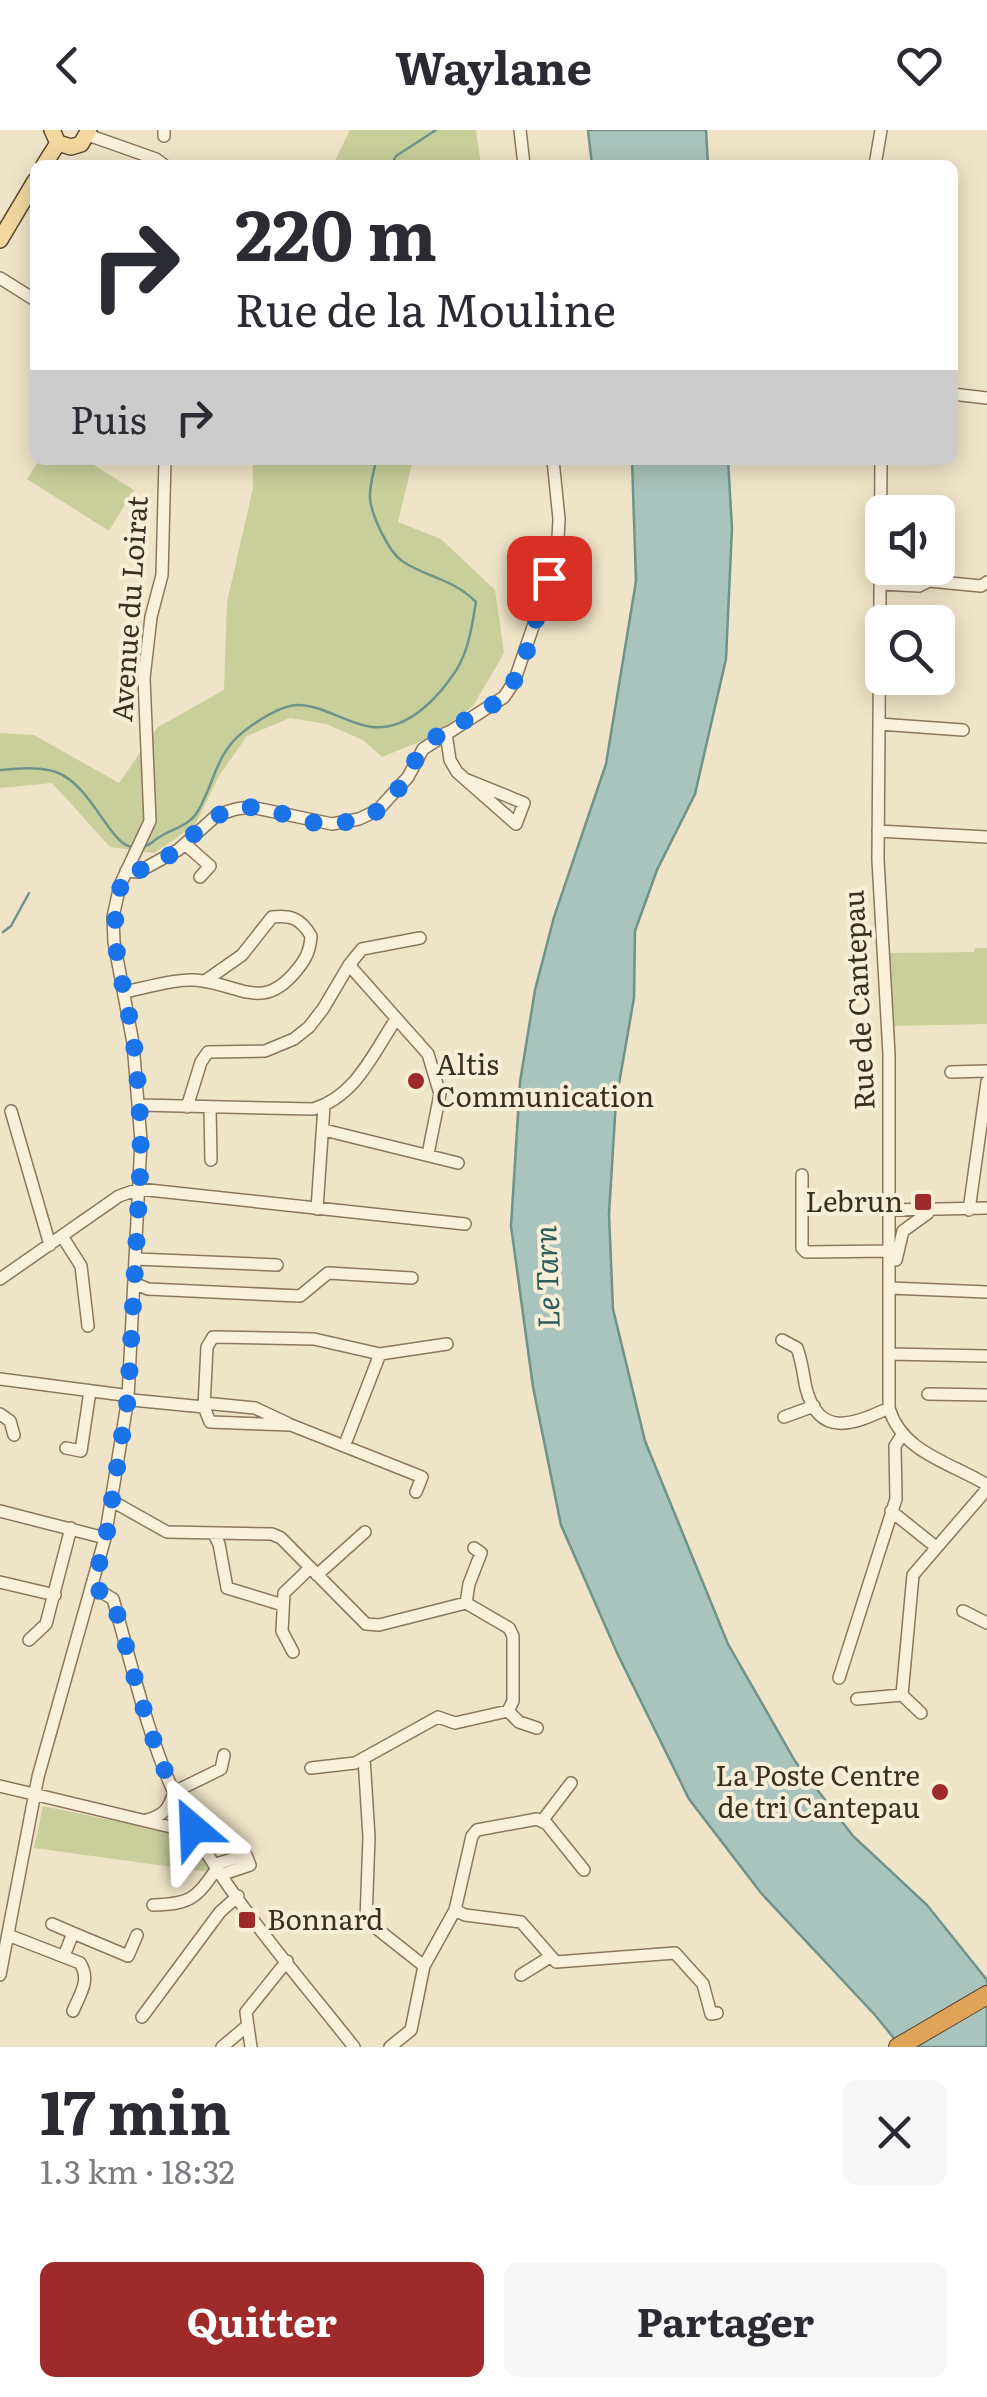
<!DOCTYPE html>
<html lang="fr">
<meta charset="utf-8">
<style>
:root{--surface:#fff;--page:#f7f7f7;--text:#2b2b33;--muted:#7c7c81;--accent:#9e2a2b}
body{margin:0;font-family:Literata,serif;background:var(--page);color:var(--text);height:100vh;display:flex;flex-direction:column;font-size:38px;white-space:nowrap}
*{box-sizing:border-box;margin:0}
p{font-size:32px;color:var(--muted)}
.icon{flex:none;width:55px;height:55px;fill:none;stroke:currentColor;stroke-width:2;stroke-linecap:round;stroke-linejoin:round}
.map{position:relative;height:1917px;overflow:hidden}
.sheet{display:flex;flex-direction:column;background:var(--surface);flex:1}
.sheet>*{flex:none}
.hud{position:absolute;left:30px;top:30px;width:928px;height:305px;border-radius:15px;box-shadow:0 5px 25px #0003;background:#fff;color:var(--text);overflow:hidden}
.buttons{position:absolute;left:865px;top:365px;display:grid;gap:20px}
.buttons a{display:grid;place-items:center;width:90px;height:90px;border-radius:15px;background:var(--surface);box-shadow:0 5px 25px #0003;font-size:50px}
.pin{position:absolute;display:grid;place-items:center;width:85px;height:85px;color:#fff;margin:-42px;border-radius:20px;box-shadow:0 5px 15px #0006}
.me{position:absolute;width:110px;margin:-55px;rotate:334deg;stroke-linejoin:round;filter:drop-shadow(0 0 8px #0008)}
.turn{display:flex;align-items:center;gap:35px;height:210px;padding:0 40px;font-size:45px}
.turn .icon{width:130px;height:130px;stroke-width:2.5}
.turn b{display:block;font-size:70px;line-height:85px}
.then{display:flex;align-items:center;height:95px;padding:0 40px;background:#0003;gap:20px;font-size:38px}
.round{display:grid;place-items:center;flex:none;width:105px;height:105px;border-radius:15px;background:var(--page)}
.headline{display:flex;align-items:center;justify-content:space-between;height:170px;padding:0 40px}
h1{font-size:60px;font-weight:700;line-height:75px}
.button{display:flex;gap:20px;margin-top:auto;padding:20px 40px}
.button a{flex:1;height:115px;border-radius:15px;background:var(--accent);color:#fff;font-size:40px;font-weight:700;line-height:115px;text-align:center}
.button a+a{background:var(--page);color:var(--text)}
header{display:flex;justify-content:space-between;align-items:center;height:130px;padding:0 40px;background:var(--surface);font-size:45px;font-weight:700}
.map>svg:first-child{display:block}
</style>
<header><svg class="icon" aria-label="back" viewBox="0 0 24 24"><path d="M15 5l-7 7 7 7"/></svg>Waylane<svg class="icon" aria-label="heart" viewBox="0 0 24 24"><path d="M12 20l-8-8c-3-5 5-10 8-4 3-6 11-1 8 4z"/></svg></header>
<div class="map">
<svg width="987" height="1917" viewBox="0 0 987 1917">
<rect width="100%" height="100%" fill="#f0e4c8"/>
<!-- green -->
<path fill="#c9cf9b" d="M 350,0 L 476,0 L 481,35 L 333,35 Z
M 39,330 L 86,330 L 134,360 L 109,401 L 27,349 Z
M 253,330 L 413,330 L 398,392 L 441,409 L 495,460 L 504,523 L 473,576 L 429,608 L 382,627 L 363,610 L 326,594 L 290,588 L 247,606 L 219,646 L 195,695 L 154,723 L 110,717 L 52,653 L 0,658 L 0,603 L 34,605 L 119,653 L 158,597 L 224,560 L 227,472 L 253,358 Z
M 975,818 L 987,818 L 987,894 L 892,896 L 886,823 L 974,822 Z
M 43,1676 L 173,1703 L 197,1715 L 212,1737 L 209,1742 L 34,1718 Z"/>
<!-- water -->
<path fill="#a9c4bc" stroke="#6f938a" stroke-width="2.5" d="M 588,0 L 706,0 L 708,35 L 592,35 Z
M 632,330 L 728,330 L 732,398 L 726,529 L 695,664 L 657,740 L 635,801 L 634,868 L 616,971 L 609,1084 L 613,1179 L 645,1311 L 728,1514 L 795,1631 L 853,1706 L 927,1775 L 987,1850 L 987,1917 L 901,1917 L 875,1885 L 761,1763 L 689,1669 L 618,1525 L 561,1395 L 533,1257 L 511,1096 L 520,952 L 535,860 L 554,787 L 606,634 L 636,451 Z"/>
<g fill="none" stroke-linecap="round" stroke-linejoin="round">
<!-- stream -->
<path stroke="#6f938a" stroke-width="2.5" d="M 391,35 L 396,26 L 436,0
M 0,640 C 18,639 39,636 56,642 C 92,655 110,716 133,717
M 141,717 C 151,716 152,711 161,706 C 174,698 189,696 198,681 C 214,654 216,623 243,602 C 257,591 281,575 298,575 C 323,575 347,594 372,597 C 408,601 439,567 457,539 C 469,519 472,495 476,472 C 452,448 427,448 402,431 C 388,421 372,386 370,369 C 369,357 374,342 376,330
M 3,802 L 11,796 L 29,763"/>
<!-- minor casing -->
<g stroke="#8d765c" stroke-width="14">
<path id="minor" d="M 164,0 L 164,6
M 520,0 L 524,35
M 88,5 L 156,29 L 164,35
M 875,35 L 881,0
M 0,148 L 35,170
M 952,264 L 987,268
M 881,330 L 878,730 L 889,924 L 889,1278 C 902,1323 952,1333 987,1355
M 882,454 L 919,456 L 929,451 L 981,456 L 987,452
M 879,594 L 963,600
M 446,603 L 450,630 L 457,642 L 516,694 L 524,673 L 465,649
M 878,701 L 987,707
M 185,714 L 210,736 L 200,747
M 126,741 L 138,742 L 178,720 L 217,685 L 236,679 L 251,677 L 332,694 L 359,689 L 378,680 L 408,647 L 423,619 L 504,567 L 514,552 L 557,427 L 559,389 L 553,330
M 349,835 L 428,924 L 440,964 L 428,1024
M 125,862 C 149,857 179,847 203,851 C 243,857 264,880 296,841 C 306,829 310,821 311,806 C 301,789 292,785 272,787 L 242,825 L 205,851
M 951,942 L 987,941
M 139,975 L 313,979 C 355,967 373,924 396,889
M 187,977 L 201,932 L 208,922 L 265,921 L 294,909 L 309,897 L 323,879 L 349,835 L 362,819 L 420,808
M 210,978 L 211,1030
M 11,981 L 50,1115
M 324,1000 L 458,1033
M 802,1045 L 802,1118 L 806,1122 L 890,1121
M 317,1079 L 324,976
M 890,1080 L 987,1078
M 969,1080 L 987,952
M 62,1106 L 81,1136 L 88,1196
M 136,1129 L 277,1135
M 896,1130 L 903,1101 L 928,1083
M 0,1149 L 119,1066 L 139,1059 L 465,1094
M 134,1153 L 148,1159 L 300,1166 L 328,1143 L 412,1148
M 890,1158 L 987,1162
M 782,1210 L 797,1218 C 802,1231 803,1244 806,1258 C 819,1309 854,1294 889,1278
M 889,1224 L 987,1226
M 0,1249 L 123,1265 L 132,1270 L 204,1277 L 210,1292 L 291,1295 L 422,1347 L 416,1362
M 928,1264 L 987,1265
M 204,1273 L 255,1278 L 287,1293
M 204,1277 L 207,1217 L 213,1207 L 314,1209 L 380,1224 L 447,1214
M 0,1284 L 10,1291 L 14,1305
M 784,1287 L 814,1276
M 345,1314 L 380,1224
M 66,1318 L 81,1321 L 90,1261
M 112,1371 L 167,1402 L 272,1404 L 281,1408 L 366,1494 L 379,1495 L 466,1473 L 509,1498 L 513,1506 L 513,1571 L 508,1581 L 455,1593 L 438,1587 L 355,1633 L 311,1638
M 0,1381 L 105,1408
M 891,1381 L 936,1417
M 214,1404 L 219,1414 L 227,1458 L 283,1475
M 317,1445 L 365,1402
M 0,1452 L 55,1465
M 93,1457 L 113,1469 C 132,1535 147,1605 176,1667 C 219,1758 292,1838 354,1917
M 466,1473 L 469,1454 L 481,1423 L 474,1418
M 963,1481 L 987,1493
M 29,1510 L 46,1494 L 71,1398
M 293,1522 L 282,1501 L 284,1463 L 310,1438
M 839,1548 L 896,1369 L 895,1316 L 902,1305
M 857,1569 L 902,1565
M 508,1581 L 519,1592 L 537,1598
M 921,1583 L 902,1565 L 913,1445 L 987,1359
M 364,1628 L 369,1707 L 366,1790 L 424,1836
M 0,1656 L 196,1703
M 147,1690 C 164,1685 169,1679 174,1662 L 221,1639 L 224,1625
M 542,1691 L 571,1653
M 216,1734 L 246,1725 L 250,1735 L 223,1744
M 153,1775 C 192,1774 196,1768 218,1737
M 455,1780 L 465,1785 L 521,1792 L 556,1832 L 675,1823 L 703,1854 L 711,1884 L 717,1883
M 52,1794 L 73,1803
M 8,1805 L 80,1833 C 91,1850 80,1864 73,1881
M 64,1826 L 73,1803 L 128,1826 L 137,1805
M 0,1845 L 38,1647 L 105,1408 L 128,1268 L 141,1011 L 133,913 L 114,812 L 113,787 L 120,755 L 150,691 L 144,548 L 151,487 L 162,445 L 165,330
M 521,1845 L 550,1827
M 142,1887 L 220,1782 L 238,1766
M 222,1917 L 247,1896
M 251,1917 L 246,1882 L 287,1831
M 390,1917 L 411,1900 L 424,1836 L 455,1780 L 472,1706 L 477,1700 L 537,1689 L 547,1694 L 584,1740"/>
</g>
<!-- major casing -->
<g stroke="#5b4430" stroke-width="18">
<path id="major" d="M 52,0 L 58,13 L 71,17 L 81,14 L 89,0
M 44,35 L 58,13
M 0,110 L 35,51"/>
</g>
<!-- highway casing -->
<g stroke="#5b4430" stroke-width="20">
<path id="highway" d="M 898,1917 L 987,1865"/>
</g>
<!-- minor -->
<use href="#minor" stroke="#faf1dc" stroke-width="11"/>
<!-- major -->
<use href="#major" stroke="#f3d9a0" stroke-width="15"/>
<!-- highway -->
<use href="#highway" stroke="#e0a458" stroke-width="18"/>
</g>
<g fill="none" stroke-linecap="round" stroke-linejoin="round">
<!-- route -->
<path stroke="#1a73e8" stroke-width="18" stroke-dasharray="0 32.4" d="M 193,1698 C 155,1638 133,1539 113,1469 L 93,1457 L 106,1408 L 128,1268 L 140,1046 C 142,1002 139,958 134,915 C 126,852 101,803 126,741 C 173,743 196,686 237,678 C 270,672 302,697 335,694 C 348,692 367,688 379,680 C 400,665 408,638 424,618 C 447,591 491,587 511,556 C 531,525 535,482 549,448"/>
</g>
<!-- markers -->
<g fill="#9e2a2b" stroke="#f7eed8" stroke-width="4">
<circle cx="416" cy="951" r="10"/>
<rect x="913" y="1062" width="20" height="20" rx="5"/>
<circle cx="940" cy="1662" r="10"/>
<rect x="237" y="1780" width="20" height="20" rx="5"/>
</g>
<g text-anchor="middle" stroke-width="8" stroke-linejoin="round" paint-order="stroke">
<!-- street labels -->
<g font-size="28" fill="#3d2e20" stroke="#f7eed8">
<text transform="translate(130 479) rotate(-86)" y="10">Avenue du Loirat</text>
<text transform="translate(859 870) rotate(-93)" y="10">Rue de Cantepau</text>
</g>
<!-- poi labels -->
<g font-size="28" fill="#3d2e20" stroke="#f7eed8" text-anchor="start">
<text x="436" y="945">Altis<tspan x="436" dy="32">Communication</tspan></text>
<text x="903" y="1082" text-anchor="end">Lebrun</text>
<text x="920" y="1656" text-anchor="end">La Poste Centre<tspan x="920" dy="32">de tri Cantepau</tspan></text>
<text x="267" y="1800">Bonnard</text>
</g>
<!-- water labels -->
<g font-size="30" font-style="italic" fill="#2f5d5a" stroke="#f7eed8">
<text transform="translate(548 1147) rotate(-92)" y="10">Le Tarn</text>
</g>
</g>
</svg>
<div class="buttons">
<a><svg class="icon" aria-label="sound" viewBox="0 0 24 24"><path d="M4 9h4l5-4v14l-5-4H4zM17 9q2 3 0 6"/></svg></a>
<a><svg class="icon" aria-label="search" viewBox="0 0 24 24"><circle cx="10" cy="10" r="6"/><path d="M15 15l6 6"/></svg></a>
</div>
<div class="pin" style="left:549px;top:448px;background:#d93025"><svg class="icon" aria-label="arrive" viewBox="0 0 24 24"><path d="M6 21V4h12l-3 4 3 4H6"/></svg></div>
<svg class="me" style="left:193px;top:1698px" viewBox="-20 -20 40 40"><path d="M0-17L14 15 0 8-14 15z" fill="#1a73e8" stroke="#fff" stroke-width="4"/></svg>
<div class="hud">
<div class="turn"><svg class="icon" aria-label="right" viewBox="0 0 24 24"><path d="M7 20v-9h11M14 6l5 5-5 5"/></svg><div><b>220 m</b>Rue de la Mouline</div></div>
<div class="then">Puis<svg class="icon" aria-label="right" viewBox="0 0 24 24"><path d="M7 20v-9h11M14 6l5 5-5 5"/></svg></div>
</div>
</div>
<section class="sheet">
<div class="headline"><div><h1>17 min</h1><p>1.3 km · 18:32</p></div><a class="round"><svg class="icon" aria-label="close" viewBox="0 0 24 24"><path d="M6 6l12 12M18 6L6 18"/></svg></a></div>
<div class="button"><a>Quitter</a><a>Partager</a></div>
</section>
